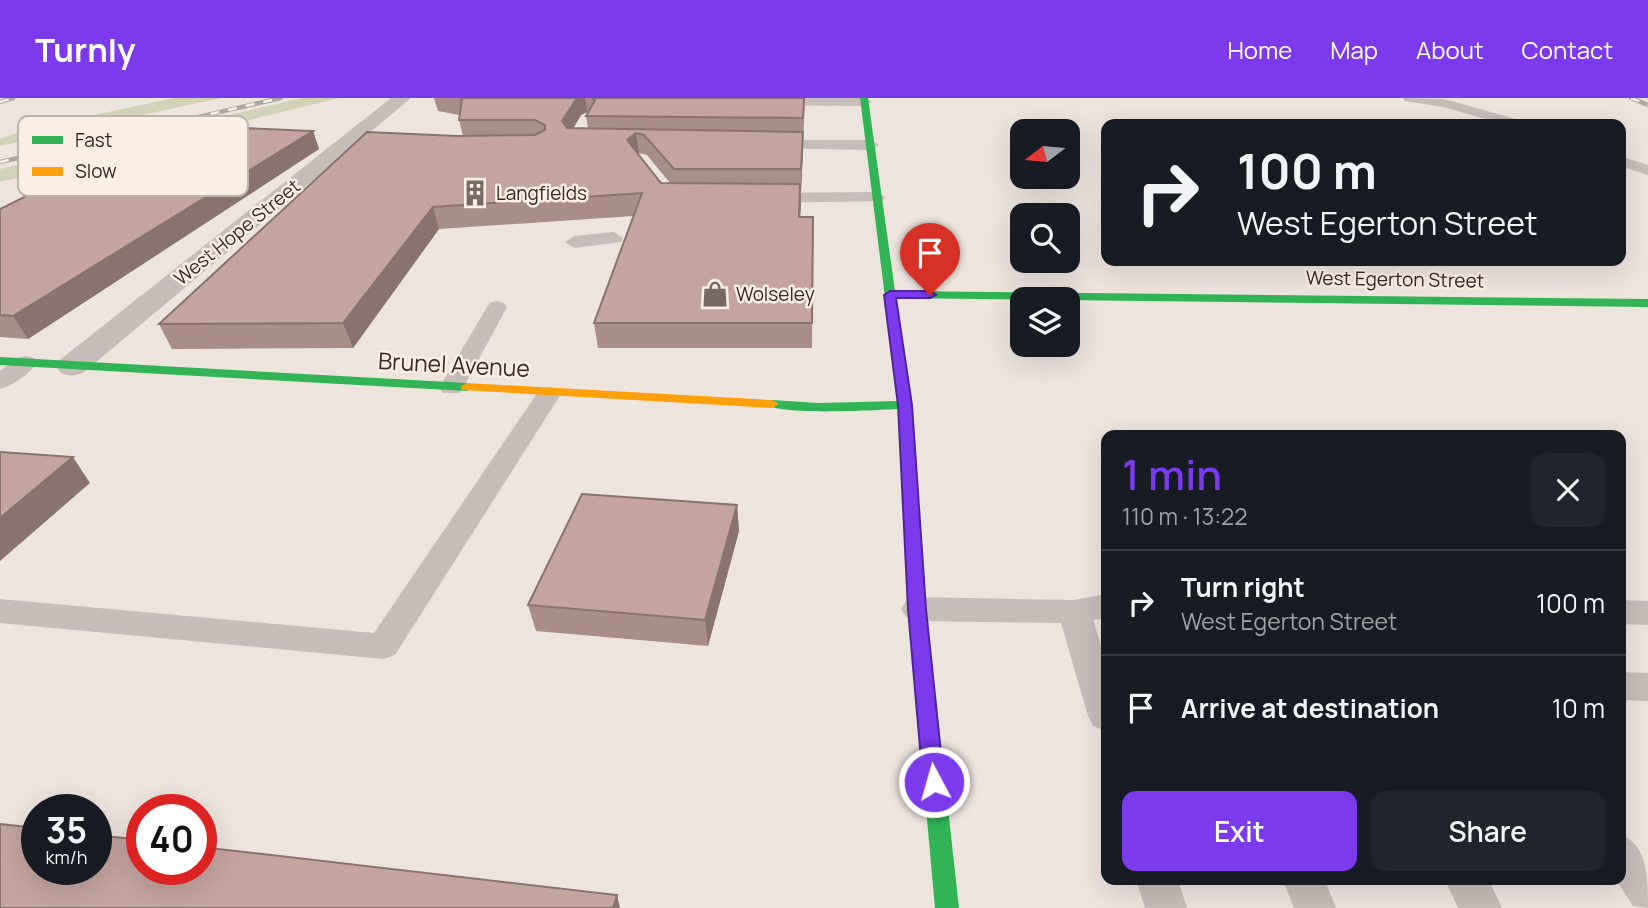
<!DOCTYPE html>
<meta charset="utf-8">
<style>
:root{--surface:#171b24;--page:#20242c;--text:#f1f3f6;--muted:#9ea1a6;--line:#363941;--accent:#7c3aed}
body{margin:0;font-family:Manrope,sans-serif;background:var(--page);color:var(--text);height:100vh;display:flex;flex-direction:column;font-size:26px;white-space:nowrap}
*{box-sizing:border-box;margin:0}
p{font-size:23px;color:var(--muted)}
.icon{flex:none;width:38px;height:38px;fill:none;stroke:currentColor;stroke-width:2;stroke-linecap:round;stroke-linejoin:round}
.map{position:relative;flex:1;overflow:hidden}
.drawer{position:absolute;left:1101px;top:332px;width:525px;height:455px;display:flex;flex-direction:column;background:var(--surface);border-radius:14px;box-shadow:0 7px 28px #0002}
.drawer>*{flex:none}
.top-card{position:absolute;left:1101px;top:21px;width:525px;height:147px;border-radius:14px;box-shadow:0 7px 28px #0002;background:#171b24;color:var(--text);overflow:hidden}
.needle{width:46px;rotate:254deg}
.buttons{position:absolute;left:1010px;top:21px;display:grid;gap:14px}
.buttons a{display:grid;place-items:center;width:70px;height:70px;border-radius:14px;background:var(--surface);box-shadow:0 7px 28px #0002;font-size:35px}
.speed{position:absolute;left:21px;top:696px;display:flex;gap:14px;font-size:35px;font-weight:700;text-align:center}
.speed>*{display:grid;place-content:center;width:91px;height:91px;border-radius:50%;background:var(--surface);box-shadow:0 7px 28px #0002;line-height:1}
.speed small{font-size:18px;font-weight:400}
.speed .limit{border:10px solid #d22;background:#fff;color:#111}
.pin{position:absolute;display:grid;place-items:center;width:60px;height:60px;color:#fff;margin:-72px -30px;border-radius:50% 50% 50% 0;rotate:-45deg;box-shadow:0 0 7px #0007}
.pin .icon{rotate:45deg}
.me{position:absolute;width:77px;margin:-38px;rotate:354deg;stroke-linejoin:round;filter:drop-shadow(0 0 5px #0008)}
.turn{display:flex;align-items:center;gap:24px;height:147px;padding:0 21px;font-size:32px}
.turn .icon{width:91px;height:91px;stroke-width:2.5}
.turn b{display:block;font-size:49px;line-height:60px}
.round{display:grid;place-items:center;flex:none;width:74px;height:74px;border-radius:14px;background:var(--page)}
.headline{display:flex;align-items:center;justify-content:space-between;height:119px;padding:0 21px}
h1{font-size:42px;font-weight:600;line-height:52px;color:var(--accent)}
.action{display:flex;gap:14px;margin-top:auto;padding:14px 21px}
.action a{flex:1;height:80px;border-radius:14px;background:var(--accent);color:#fff;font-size:28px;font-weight:600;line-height:80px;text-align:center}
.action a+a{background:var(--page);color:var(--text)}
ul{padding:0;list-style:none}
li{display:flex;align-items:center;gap:21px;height:105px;padding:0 21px;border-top:2px solid var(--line)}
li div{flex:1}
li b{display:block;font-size:26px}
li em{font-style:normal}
header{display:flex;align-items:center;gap:42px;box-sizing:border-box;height:98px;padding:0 35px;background:var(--accent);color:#fff}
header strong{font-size:33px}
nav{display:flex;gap:38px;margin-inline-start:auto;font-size:24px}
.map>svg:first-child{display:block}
</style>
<header>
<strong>Turnly</strong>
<nav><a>Home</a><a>Map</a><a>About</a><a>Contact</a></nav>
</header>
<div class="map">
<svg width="1648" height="810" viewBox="0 0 1648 810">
<rect width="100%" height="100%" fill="#eee4de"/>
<!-- green -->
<path fill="#d2d2b7" d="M 174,0 L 221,0 L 0,48 L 0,41 L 24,32 Z
M 302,0 L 339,0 L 0,84 L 0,71 Z"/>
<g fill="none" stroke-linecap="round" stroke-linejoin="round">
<!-- lane -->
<path fill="#c6bdb8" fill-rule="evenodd" d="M 768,0 L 865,0 L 872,4 L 865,8 L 763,7 L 761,4 Z
M 1403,0 L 1444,1 L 1523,23 L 1525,26 L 1503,26 L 1443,9 L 1405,3 Z
M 765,42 L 871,42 L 879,47 L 871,52 L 760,50 L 757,47 L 760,44 Z
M 1620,58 L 1648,67 L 1648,77 L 1620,68 Z
M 877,94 L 885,99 L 883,103 L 765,105 L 757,100 L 765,95 Z
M 614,134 L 623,140 L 621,144 L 574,150 L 565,144 L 574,138 Z
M 497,203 L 504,205 L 507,209 L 463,290 L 459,295 L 443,295 L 439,290 L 487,209 L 490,205 Z
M 26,258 L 34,260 L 37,265 C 29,276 13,288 0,291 L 0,273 L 18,260 Z
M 549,289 L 558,291 L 561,296 L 395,557 L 383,561 L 0,525 L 0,501 L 374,535 L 540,291 Z
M 1106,496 L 1106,520 L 1093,522 L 1106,563 L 1106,633 L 1093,628 L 1088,618 L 1061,525 L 917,523 L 906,519 L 901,511 L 906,503 L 917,499 L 1074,502 Z
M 1620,502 L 1648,503 L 1648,527 L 1620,526 Z
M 1620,574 L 1648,575 L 1648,603 L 1620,602 Z
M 1620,735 C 1648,749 1648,778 1648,810 L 1633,808 L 1616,782 L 1620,782 Z
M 1136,782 L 1178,782 L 1187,810 L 1145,810 Z
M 1283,782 L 1325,782 L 1336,810 L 1294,810 Z
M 1445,782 L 1489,782 L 1502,810 L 1458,810 Z"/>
<!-- street -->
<path fill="#c6bdb8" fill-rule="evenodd" d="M 391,0 L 411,0 L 83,275 L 72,278 L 61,275 L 56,268 L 61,261 Z"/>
<!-- fast -->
<path fill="#30b455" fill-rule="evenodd" d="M 860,0 L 868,0 L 895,193 L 1648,201 L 1648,209 L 896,200 L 912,307 L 926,511 L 959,810 L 935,810 L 908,511 L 898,311 C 875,312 780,318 765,306 L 772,302 L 818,305 L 898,303 Z
M 0,259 L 467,285 L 474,289 L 467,293 L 0,267 Z"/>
<!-- slow -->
<path fill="#ff9f0a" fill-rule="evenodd" d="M 467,285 L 772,302 L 779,306 L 772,310 L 462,292 L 460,289 Z"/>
<!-- rail casing -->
<g stroke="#aea6a2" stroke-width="4.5">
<path id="rail" d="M 1631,0 L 1648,7
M 0,4 L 13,0
M 0,64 L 281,0"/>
</g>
<!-- rail -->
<use href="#rail" stroke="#fbeee5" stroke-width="2.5" stroke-dasharray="9" stroke-linecap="butt"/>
</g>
<!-- wall -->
<path fill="#a88d88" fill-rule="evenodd" d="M 434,0 L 805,0 L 800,119 L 813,119 L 812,250 L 598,250 L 594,225 L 634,118 L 439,131 L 353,250 L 172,251 L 159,226 L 463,38 L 459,22 L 459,17 L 438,13 ZM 587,14 L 586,18 L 588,30 L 573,30 L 581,17 ZM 638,55 L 647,57 L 670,85 L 661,85 Z
M 313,33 L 319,51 L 28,241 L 0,239 L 0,111 Z
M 737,407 L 739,433 L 708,548 L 536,533 L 528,507 Z"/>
<!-- shaded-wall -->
<path fill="#88736f" d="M 577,0 L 585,0 L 587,14 L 581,17 L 566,43 L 562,23 Z
M 313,33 L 319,51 L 28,241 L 13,218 Z
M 803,34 L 803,53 L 801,92 L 801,71 Z
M 636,35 L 639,55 L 629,62 L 627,42 Z
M 800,86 L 801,107 L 799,141 L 799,119 Z
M 433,109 L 439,131 L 353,250 L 343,225 Z
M 73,359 L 90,385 L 0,463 L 0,420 Z
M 737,407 L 739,433 L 708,548 L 705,522 Z
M 617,797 L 620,810 L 613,810 Z"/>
<!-- building -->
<path fill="#c3a49e" stroke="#88736f" stroke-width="2" d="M 462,0 L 577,0 L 562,23 L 567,30 L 803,34 L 801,71 L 674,71 L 644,37 L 636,35 L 627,42 L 661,85 L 800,86 L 799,119 L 813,119 L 812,225 L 594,225 L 642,95 L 433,109 L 343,225 L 159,226 L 367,34 L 457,38 L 535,37 L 545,32 L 545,27 L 535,22 L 459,22 Z
M 592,0 L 804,0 L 803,20 L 586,18 L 595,2 Z
M 169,27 L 313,33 L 13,218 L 0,217 L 0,111 Z
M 0,354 L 73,359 L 0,420 Z
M 582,396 L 737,407 L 705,522 L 528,507 Z
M 0,726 L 37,730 L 37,772 L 96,772 L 96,737 L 142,742 L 142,772 L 201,772 L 201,749 L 617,797 L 613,810 L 0,810 Z"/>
<!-- route -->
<path fill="#7c3aed" stroke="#51269a" stroke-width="2" d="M 890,193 L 930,193 L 936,197 L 930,200 L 896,200 L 912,307 L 926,511 L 944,684 L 941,691 L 934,694 L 926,691 L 923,684 L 908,511 L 898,307 L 884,197 Z"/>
<!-- icons -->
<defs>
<g id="building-bare" transform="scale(2.1)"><path d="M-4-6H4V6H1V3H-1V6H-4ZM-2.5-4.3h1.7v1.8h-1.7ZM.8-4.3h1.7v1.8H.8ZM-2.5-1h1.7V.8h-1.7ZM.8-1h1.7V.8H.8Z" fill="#776a66" stroke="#fbeee5" stroke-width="2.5" paint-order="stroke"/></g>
<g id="shop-bare" transform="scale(2.1)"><path d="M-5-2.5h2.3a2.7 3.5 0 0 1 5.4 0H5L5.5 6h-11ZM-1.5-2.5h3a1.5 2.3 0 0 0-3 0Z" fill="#776a66" stroke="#fbeee5" stroke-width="2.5" paint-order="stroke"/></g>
</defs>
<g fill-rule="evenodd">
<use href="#building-bare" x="475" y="95"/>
<use href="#shop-bare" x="715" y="196"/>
</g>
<g text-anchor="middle" stroke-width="5" stroke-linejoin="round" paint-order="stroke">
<!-- far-poi labels -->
<g font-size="19" fill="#372926" stroke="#fbeee5" text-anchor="start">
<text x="496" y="102">Langfields</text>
<text x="736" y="203">Wolseley</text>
</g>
<!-- far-street labels -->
<g font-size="19" fill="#372926" stroke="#fbeee5">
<text transform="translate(237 134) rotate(-39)" y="7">West Hope Street</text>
<text transform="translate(1395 181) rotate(1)" y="7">West Egerton Street</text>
</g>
<!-- street labels -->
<g font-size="23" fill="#372926" stroke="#fbeee5">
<text transform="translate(454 267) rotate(3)" y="8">Brunel Avenue</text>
</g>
</g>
<!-- legend -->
<rect x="18" y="18" width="230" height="80" rx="10" fill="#fbeee5" stroke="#c0b3ac" stroke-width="2"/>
<rect x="32" y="38" width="31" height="8" fill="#30b455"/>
<rect x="32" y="69" width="31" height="9" fill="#ff9f0a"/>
<g font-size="19" fill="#372926">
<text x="75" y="49">Fast</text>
<text x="75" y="80">Slow</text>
</g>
</svg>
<div class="buttons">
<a><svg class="needle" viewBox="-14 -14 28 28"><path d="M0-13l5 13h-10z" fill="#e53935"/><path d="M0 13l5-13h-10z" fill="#9ea1a6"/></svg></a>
<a><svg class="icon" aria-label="search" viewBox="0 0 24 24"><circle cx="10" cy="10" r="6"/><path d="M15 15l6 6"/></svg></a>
<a><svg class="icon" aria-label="layers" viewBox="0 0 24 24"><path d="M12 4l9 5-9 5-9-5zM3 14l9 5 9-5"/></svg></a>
</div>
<div class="speed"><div>35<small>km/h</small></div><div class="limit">40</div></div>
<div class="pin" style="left:930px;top:197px;background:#d93025"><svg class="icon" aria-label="arrive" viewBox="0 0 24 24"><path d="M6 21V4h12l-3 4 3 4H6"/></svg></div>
<svg class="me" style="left:934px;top:684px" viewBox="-20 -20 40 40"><circle r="17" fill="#7c3aed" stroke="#fff" stroke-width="3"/><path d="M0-11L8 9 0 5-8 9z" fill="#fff"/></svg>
<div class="top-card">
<div class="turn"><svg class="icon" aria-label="right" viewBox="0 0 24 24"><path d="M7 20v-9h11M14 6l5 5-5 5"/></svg><div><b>100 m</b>West Egerton Street</div></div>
</div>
<section class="drawer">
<div class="headline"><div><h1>1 min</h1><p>110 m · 13:22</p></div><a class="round"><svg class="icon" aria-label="close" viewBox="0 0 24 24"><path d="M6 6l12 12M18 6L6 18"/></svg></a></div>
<ul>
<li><svg class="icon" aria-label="right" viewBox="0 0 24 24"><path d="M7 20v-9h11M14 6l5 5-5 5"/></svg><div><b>Turn right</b><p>West Egerton Street</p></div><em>100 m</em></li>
<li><svg class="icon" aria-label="arrive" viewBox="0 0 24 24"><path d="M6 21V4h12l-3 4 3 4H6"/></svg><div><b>Arrive at destination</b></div><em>10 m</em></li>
</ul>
<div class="action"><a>Exit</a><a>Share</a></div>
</section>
</div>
